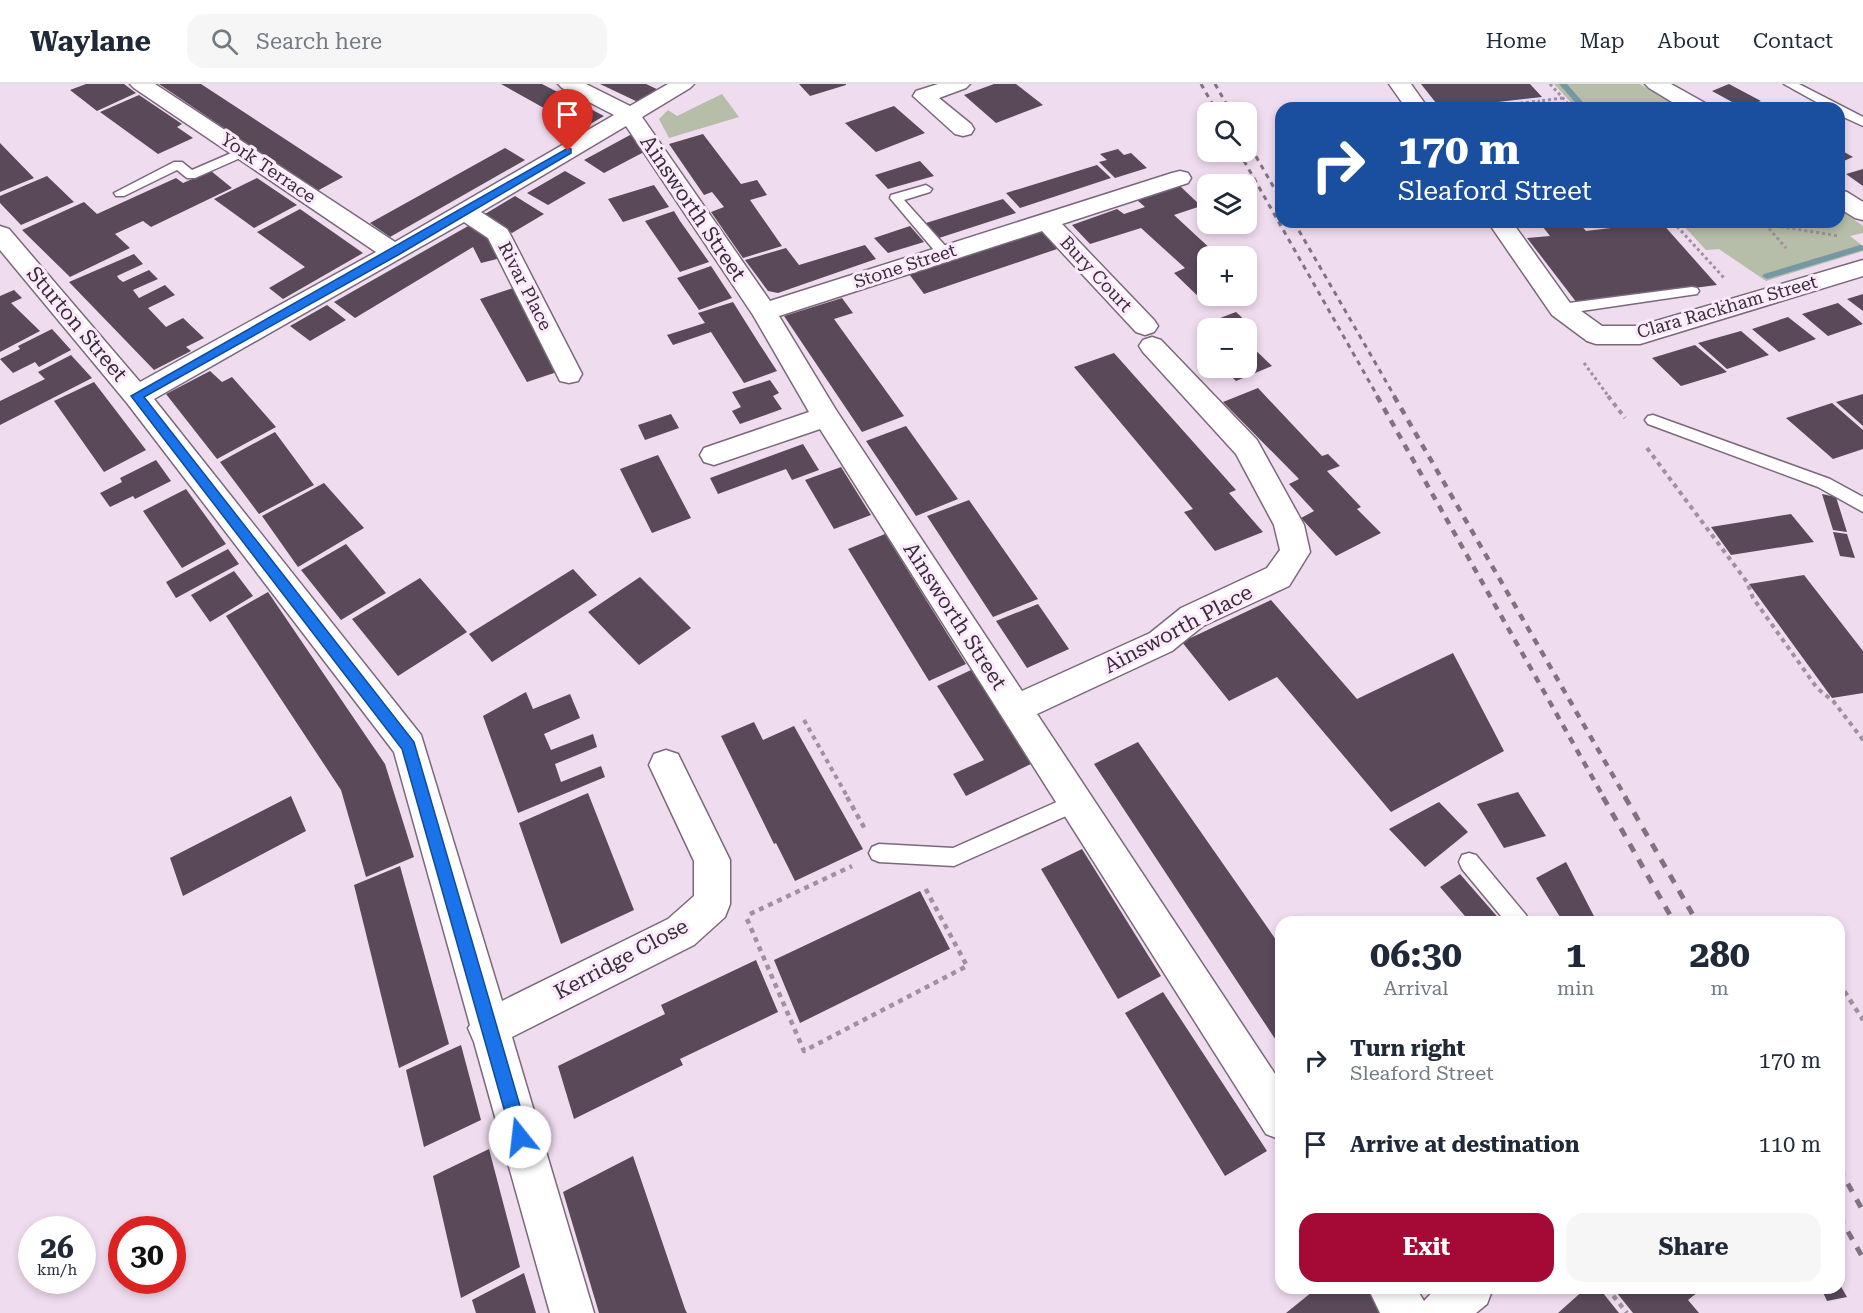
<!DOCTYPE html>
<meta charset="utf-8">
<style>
:root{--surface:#fff;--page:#f6f6f7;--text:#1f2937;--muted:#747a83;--line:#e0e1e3;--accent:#a50a36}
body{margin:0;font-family:"Roboto Serif",serif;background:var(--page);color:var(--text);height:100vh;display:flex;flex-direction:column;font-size:22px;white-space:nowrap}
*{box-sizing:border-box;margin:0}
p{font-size:20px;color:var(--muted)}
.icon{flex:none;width:33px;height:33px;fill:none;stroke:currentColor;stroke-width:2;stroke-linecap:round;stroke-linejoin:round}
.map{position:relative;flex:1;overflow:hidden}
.panel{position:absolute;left:1275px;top:832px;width:570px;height:378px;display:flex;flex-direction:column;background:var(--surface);border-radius:18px;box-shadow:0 3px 9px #0003}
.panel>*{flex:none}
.guide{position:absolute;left:1275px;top:18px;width:570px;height:126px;border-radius:18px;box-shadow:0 3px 9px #0003;background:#1a4fa0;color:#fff;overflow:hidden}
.controls{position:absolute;left:1197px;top:18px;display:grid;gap:12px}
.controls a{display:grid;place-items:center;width:60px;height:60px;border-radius:12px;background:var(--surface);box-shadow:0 3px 9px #0003;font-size:30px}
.speed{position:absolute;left:18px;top:1132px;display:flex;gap:12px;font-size:30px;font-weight:700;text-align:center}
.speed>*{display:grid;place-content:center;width:78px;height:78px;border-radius:50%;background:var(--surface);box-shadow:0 3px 9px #0003;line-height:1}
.speed small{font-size:15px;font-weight:400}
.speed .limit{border:9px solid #d22;background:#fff;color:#111}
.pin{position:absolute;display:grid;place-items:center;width:51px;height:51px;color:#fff;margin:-62px -26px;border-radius:50% 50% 50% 0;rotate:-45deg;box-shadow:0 0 6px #0007}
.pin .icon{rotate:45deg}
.me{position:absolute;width:66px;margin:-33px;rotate:344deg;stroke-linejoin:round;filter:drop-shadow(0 0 4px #0008)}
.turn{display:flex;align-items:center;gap:21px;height:126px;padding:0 24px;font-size:27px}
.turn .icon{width:78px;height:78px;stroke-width:2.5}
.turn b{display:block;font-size:42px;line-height:51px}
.eta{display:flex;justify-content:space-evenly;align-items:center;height:102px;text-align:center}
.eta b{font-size:36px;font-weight:700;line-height:42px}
.button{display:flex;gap:12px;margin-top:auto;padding:12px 24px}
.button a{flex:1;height:69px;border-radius:18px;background:var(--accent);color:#fff;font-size:24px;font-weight:700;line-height:69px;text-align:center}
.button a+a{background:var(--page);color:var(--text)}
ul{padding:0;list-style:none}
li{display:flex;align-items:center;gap:18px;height:84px;padding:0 24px}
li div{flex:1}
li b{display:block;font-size:22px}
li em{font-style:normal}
header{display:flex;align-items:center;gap:36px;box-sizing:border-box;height:84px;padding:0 30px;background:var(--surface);border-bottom:2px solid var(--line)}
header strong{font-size:28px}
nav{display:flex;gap:33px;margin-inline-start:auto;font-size:21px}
.search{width:420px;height:54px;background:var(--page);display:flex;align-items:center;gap:15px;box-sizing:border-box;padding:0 21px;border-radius:18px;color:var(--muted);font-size:22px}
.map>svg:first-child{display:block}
</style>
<header>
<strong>Waylane</strong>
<div class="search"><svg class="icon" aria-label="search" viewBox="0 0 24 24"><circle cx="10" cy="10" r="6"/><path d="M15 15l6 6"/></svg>Search here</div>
<nav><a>Home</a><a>Map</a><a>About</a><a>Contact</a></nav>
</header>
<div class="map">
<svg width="1863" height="1229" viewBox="0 0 1863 1229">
<rect width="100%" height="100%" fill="#f0dcef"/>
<!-- green -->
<path fill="#b6bda8" d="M 1554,0 L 1640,0 L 1680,24 L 1576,24 Z
M 722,10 L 739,33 L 669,54 L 659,35 L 668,26 L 677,32 Z
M 1839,125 L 1863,142 L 1863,149 L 1850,152 L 1863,162 L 1863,167 L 1766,197 L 1719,165 L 1706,166 L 1680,138 L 1839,138 Z"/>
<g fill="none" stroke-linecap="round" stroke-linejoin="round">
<!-- stream -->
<path fill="#7499a3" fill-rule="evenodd" d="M 1559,0 L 1567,0 L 1588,24 L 1580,24 Z
M 1860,161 L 1863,162 L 1863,166 L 1767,195 L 1762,192 L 1764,190 Z"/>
</g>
<!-- building -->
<path fill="#594959" d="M 86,0 L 124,0 L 136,9 L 97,27 L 70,6 Z
M 159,0 L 201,0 L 343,93 L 317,107 Z
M 501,0 L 542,0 L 604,32 L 568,53 L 555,45 L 569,38 Z
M 600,0 L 646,0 L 661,7 L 640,19 Z
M 799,0 L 846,0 L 846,1 L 810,12 Z
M 994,0 L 1016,0 L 1043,21 L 996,39 L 964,11 Z
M 1421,0 L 1530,0 L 1542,13 L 1481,20 L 1485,24 L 1440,24 Z
M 1729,0 L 1744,8 L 1761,17 L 1743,24 L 1712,7 Z
M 139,11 L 182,40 L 177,43 L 193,54 L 158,70 L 100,28 Z
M 894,22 L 925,49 L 876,68 L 845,39 Z
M 703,50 L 741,100 L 757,96 L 767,111 L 750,116 L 782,162 L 743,174 L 711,128 L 724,123 L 712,108 L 704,111 L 669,60 Z
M 630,51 L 637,55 L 644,68 L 604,89 L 584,76 Z
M 0,59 L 34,94 L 0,108 Z
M 505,64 L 525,76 L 390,153 L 370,139 Z
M 1118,65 L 1124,71 L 1131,69 L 1147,84 L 1115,94 L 1099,78 L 1107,76 L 1100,70 Z
M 1839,65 L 1853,73 L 1839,79 Z
M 920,77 L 934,92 L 888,105 L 875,91 Z
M 1097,81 L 1111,94 L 1020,124 L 1006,109 Z
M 1863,85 L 1863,102 L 1846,90 Z
M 211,87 L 232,104 L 151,143 L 143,137 L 115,150 L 130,164 L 70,193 L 22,146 L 84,118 L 97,130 L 176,94 L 183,99 Z
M 565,87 L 586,99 L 548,121 L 527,109 Z
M 47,92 L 74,118 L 21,141 L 0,119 L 0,112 Z
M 257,94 L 297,121 L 254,144 L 214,115 Z
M 654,101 L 669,123 L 623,138 L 608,115 Z
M 1180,102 L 1201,122 L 1174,131 L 1214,168 L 1201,172 L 1208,178 L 1208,212 L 1234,212 L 1208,222 L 1174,189 L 1185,184 L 1141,144 L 1090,160 L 1072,141 L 1117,125 L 1124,130 L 1145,123 L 1137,116 Z
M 515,112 L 544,130 L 512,149 L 485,130 Z
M 1003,115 L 1016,129 L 939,154 L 926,139 Z
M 300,125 L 363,169 L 283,215 L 269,204 L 305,183 L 257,148 Z
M 674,127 L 680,137 L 709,178 L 680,188 L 645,137 Z
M 477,137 L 501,174 L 481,179 L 473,163 L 355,234 L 334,218 Z
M 1539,138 L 1578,138 L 1586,147 L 1661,138 L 1717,201 L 1577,219 L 1527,154 L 1550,152 Z
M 910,142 L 924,158 L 888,169 L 874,154 Z
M 1044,146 L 1060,164 L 924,210 L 909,190 Z
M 865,161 L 876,175 L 778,209 L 768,207 L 745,176 L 786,164 L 799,181 Z
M 134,170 L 143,180 L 117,192 L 119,195 L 123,198 L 149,186 L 158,195 L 133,206 L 139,214 L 165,201 L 175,211 L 148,224 L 166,243 L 183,234 L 204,254 L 186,263 L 191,267 L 154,286 L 69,198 Z
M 711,182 L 732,214 L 699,226 L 677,194 Z
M 516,203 L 563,286 L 527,298 L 480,215 Z
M 14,206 L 22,214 L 11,219 L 40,247 L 0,268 L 0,212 Z
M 1863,210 L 1863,227 L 1847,215 Z
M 842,214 L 853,229 L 834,235 L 904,332 L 862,348 L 784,232 Z
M 733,218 L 760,261 L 777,287 L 744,299 L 711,248 L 673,261 L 667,251 L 705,239 L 698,229 Z
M 1838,219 L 1863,240 L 1828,252 L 1802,230 Z
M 327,221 L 346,236 L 310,257 L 290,242 Z
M 1236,228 L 1254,245 L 1246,248 L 1246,244 L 1208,244 L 1208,251 L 1199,242 Z
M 1788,233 L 1816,255 L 1779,268 L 1752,245 Z
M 52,245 L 71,266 L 39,283 L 35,278 L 13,289 L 0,275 L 20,265 L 18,262 Z
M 1741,247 L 1769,271 L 1727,285 L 1698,259 Z
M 1246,257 L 1272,282 L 1236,297 L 1223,284 L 1246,284 Z
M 1695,261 L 1727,288 L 1681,302 L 1652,274 Z
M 1114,269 L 1236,406 L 1229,409 L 1263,448 L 1215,467 L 1184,428 L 1193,425 L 1074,283 Z
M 71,271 L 92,294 L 0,341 L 0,317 L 45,295 L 38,288 Z
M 210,287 L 222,298 L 232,293 L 276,343 L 217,375 L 166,310 Z
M 770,296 L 779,309 L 773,312 L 782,325 L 740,340 L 732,327 L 741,323 L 732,308 Z
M 94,298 L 146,366 L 104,388 L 54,317 Z
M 1258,304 L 1322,372 L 1328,370 L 1340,382 L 1327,387 L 1361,423 L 1357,425 L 1381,449 L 1336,472 L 1301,434 L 1314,427 L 1289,400 L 1299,395 L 1223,318 Z
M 1863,310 L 1863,342 L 1836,318 Z
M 1832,319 L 1863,346 L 1863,365 L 1833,375 L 1786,334 Z
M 671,330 L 679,344 L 645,356 L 638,341 Z
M 906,342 L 958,415 L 916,432 L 866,357 Z
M 275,348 L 314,401 L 259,430 L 220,378 Z
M 803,360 L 819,386 L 792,396 L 786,385 L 718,410 L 710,394 Z
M 658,371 L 691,434 L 652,449 L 620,385 Z
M 156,376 L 171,397 L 135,415 L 133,412 L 110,423 L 100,409 L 122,398 L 120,394 Z
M 841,383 L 871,431 L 834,445 L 805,396 Z
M 324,399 L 364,444 L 298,483 L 262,432 Z
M 186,405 L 226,460 L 182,484 L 143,427 Z
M 1822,410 L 1836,413 L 1847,448 L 1833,446 Z
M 969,416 L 1038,515 L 993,533 L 927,432 Z
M 1791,430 L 1814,458 L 1731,471 L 1711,443 Z
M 1833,448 L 1847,450 L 1855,474 L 1840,472 Z
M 885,450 L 966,580 L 929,597 L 848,465 Z
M 346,460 L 386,509 L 341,536 L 301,486 Z
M 228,465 L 239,480 L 176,514 L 166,498 Z
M 573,485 L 597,511 L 492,578 L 469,550 Z
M 234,487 L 253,512 L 210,538 L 191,511 Z
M 1804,491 L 1863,567 L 1863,609 L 1832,614 L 1749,500 Z
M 640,493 L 691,544 L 639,581 L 588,528 Z
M 420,494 L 467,548 L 398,592 L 352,535 Z
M 268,508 L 385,680 L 414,773 L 366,793 L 341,706 L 226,532 Z
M 1271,516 L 1357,615 L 1453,569 L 1504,667 L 1391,728 L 1277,593 L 1229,617 L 1182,558 Z
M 1038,520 L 1069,565 L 1027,584 L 996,537 Z
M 971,586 L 1033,679 L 966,712 L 953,690 L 984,676 L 937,602 Z
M 526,608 L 533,625 L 570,610 L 580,634 L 544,650 L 551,666 L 593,650 L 597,663 L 555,680 L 561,698 L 601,682 L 605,693 L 518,729 L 483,632 Z
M 754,638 L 763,656 L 794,642 L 863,765 L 795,797 L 776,759 L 774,760 L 721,652 Z
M 1138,658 L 1281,863 L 1281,964 L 1094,680 Z
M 1518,708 L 1546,752 L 1504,764 L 1477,720 Z
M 588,709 L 634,826 L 561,860 L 519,739 Z
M 291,712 L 306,747 L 183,812 L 170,774 Z
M 1439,718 L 1468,748 L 1425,783 L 1389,745 Z
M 1082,765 L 1161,892 L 1118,915 L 1041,785 Z
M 1566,778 L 1597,838 L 1563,838 L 1536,794 Z
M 400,782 L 449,960 L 399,984 L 354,801 Z
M 1460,790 L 1502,838 L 1470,838 L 1440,803 Z
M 920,807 L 950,865 L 800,939 L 774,876 Z
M 756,876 L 778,928 L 680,975 L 683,981 L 574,1035 L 558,982 L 665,930 L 661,921 Z
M 1163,908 L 1267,1067 L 1225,1092 L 1125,929 Z
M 461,961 L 481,1036 L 424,1063 L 406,986 Z
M 489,1065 L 520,1183 L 461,1214 L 433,1092 Z
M 633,1072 L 685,1225 L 687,1229 L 599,1229 L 563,1108 Z
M 524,1189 L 536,1229 L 476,1229 L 472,1216 Z
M 1839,1199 L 1847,1213 L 1827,1217 L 1821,1204 L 1839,1204 Z
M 1317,1204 L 1369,1204 L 1385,1229 L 1286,1229 Z
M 1586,1204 L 1599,1204 L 1619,1229 L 1558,1229 Z
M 1613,1204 L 1703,1204 L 1688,1216 L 1699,1229 L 1633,1229 Z"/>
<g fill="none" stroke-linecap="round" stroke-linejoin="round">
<!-- service casing -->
<g stroke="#7a697a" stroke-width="3">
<path id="service" d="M 1784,0 L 1799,0 L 1863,33 L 1863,42 L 1839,31 L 1839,24 L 1827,24 Z
M 243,64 L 249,68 L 247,71 L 195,94 L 187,94 L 177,86 L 124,112 L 116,112 L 114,109 L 174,78 L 182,78 L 192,86 Z
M 926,101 L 932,105 L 930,108 L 904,116 L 949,166 L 951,169 L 949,172 L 939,172 L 890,114 L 891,111 Z
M 1692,203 L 1697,204 L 1699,207 L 1697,210 L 1561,230 L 1554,225 L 1561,220 Z
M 1653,331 L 1830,395 L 1863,413 L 1863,428 L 1818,403 L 1648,340 L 1645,336 L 1648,332 Z
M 1077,709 L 1084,712 L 1087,718 L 1084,724 L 954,782 L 879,778 L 872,775 L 869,769 L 872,763 L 879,760 L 953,764 Z
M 1469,769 L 1476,771 L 1526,831 L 1529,838 L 1506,838 L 1462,785 L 1459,778 L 1462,771 Z"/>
</g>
<!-- minor casing -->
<g stroke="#7a697a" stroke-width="3">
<path id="minor" d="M 130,0 L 155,0 L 395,158 L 614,31 L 562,4 L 558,0 L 586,0 L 630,22 L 668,0 L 694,0 L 690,4 L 642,33 L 770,217 L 1172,89 L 1180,87 L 1188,89 L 1191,94 L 1188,99 L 1062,140 L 1154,236 L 1158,242 L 1154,248 L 1145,251 L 1136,248 L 1042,147 L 779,232 L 836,326 L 1022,607 L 1150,549 L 1181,524 L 1267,484 L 1280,466 L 1274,441 L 1236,370 L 1143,268 L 1139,262 L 1143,256 L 1152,253 L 1161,256 L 1257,356 L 1304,441 L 1310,468 L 1289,502 L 1203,542 L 1172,567 L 1037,630 L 1281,999 L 1281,1056 L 1266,1050 L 820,345 L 714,381 L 704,378 L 700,371 L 704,364 L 809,328 L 753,231 L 626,42 L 481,128 L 507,145 L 510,150 L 582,290 L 578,297 L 569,299 L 560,297 L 488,154 L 464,138 L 154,315 L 421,651 L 502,917 L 668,835 L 694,812 L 694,777 L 649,681 L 654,670 L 666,666 L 678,670 L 730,776 L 730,820 L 725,833 L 694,861 L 512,953 L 594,1229 L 550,1229 L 474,958 L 468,944 L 470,941 L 394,668 L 127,319 L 0,166 L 0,142 L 9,145 L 140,298 L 376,168 L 134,4 Z
M 938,0 L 970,0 L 966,4 L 939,14 L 971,40 L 974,45 L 971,50 L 963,52 L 955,50 L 913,12 L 916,7 Z
M 1389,0 L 1411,0 L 1428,24 L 1406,24 Z
M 1645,0 L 1671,0 L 1705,19 L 1708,24 L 1682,24 L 1649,4 Z
M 1839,106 L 1847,108 L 1863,118 L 1863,136 L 1855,134 L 1839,124 Z
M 1488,138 L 1512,138 L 1570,219 L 1602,242 L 1639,242 L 1863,176 L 1863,192 L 1640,260 L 1596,260 L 1587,257 L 1552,231 Z
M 1368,1204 L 1416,1204 L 1424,1217 L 1436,1204 L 1493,1204 L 1487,1220 L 1476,1229 L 1380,1229 Z"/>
</g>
<!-- path-far2 -->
<path stroke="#9f919f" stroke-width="3" stroke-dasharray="3 3" stroke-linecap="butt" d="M 1550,0 L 1572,24
M 1495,24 L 1493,22 L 1540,17
M 1533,24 L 1540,17 L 1562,14
M 1587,24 L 1594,23
M 1673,138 L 1725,195
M 1751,138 L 1839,152
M 1765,140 L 1786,164
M 1584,279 L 1609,313"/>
<!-- path-far1 -->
<path stroke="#9f919f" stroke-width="4" stroke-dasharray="4.5 4.5" stroke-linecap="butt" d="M 1608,312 L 1625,334
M 1647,364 L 1747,498 L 1753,514 L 1817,604 L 1834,618 L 1863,656
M 804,636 L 848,714"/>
<!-- path -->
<path stroke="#9f919f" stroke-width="4.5" stroke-dasharray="5 5" stroke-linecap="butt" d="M 847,713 L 865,745
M 750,830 L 852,782
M 747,835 L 804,967 L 967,882 L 924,802
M 1839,899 L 1863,936
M 1607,1204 L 1627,1229"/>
<!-- service -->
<use href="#service" fill="#fff" fill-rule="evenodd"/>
<!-- minor -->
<use href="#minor" fill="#fff" fill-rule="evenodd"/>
<!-- rail-far2 -->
<path stroke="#80737f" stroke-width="3" stroke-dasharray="5 5" stroke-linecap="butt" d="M 1201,0 L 1217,28
M 1215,0 L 1231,28
M 1246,55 L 1281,116
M 1239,68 L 1378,313
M 1294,138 L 1395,313"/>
<!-- rail-far1 -->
<path stroke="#80737f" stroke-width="4.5" stroke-dasharray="7 7" stroke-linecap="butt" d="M 1377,312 L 1604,714
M 1394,312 L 1626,714"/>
<!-- rail -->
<path stroke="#80737f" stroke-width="5" stroke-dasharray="9 9" stroke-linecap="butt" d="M 1603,713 L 1674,838
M 1625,713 L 1697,838
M 1839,1084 L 1863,1127
M 1839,1132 L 1863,1174"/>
</g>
<!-- route -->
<path fill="#1a73e8" stroke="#114b97" stroke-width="1.5" d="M 568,64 L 571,65 L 571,69 L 398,171 L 144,313 L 414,658 L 529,1053 L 526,1059 L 520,1062 L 514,1059 L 512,1053 L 402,665 L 131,312 Z"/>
<g text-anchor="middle" stroke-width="6" stroke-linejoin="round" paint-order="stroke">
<!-- far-street labels -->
<g font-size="18" fill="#362f36" stroke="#fde9fd">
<text transform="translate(268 84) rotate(34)" y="6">York Terrace</text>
<text transform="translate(905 182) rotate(-18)" y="6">Stone Street</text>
<text transform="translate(1096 190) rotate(47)" y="6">Bury Court</text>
<text transform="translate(525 202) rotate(63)" y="6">Rivar Place</text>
<text transform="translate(1727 223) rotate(-16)" y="6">Clara Rackham Street</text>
</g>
<!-- street labels -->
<g font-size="21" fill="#362f36" stroke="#fde9fd">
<text transform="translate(693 124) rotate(56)" y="7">Ainsworth Street</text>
<text transform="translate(77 240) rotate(50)" y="7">Sturton Street</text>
<text transform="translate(955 532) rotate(57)" y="7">Ainsworth Street</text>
<text transform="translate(1178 545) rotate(-28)" y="7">Ainsworth Place</text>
<text transform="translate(621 875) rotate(-28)" y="7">Kerridge Close</text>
</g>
</g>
</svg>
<div class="controls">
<a><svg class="icon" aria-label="search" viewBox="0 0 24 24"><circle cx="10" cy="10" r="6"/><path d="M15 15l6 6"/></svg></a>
<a><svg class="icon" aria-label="layers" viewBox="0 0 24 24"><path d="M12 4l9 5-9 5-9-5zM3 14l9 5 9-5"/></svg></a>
<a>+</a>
<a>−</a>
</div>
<div class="speed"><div>26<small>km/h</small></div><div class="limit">30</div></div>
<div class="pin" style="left:568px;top:67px;background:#d93025"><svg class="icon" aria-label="arrive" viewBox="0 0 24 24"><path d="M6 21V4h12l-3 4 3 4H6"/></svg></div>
<svg class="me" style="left:520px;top:1053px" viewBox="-20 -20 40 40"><circle r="19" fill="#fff"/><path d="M0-13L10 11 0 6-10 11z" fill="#1a73e8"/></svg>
<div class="guide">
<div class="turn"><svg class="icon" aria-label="right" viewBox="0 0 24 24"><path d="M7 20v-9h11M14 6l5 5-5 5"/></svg><div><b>170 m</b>Sleaford Street</div></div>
</div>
<section class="panel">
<div class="eta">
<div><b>06:30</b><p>Arrival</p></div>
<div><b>1</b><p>min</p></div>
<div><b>280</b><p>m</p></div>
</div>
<ul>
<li><svg class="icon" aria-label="right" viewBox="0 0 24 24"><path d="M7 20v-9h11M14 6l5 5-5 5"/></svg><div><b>Turn right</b><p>Sleaford Street</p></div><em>170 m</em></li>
<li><svg class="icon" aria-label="arrive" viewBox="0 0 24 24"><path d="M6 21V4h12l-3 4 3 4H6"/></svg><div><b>Arrive at destination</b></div><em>110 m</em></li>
</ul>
<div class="button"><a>Exit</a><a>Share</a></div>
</section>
</div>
